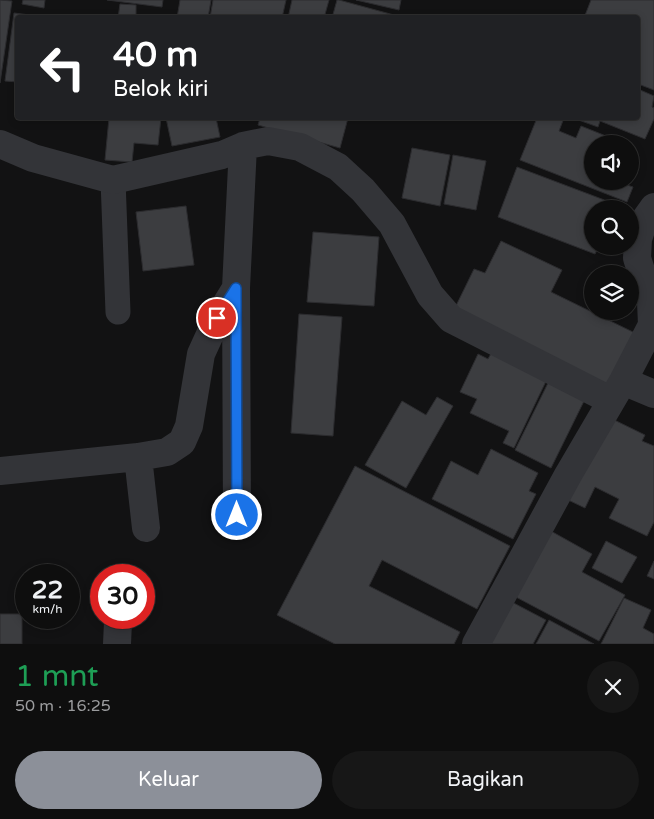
<!DOCTYPE html>
<html lang="id">
<meta charset="utf-8">
<style>
:root{--surface:#0e0e0e;--page:#171717;--text:#f1f3f6;--muted:#9b9c9e;--line:#2e2e2e;--accent:#8c9099}
body{margin:0;font-family:"Varela Round",sans-serif;background:var(--page);color:var(--text);height:100vh;display:flex;flex-direction:column;font-size:19px;white-space:nowrap}
*{box-sizing:border-box;margin:0}
p{font-size:16px;color:var(--muted)}
.icon{flex:none;width:28px;height:28px;fill:none;stroke:currentColor;stroke-width:2;stroke-linecap:round;stroke-linejoin:round}
.map{position:relative;height:644px;overflow:hidden}
.drawer{display:flex;flex-direction:column;background:var(--surface);flex:1}
.drawer>*{flex:none}
.top-card{position:absolute;left:15px;top:15px;width:625px;height:105px;border-radius:5px;box-shadow:0 2px 8px #0003,0 0 0 1px var(--line);background:#202124;color:#fff;overflow:hidden}
.fabs{position:absolute;left:584px;top:135px;display:grid;gap:10px}
.fabs a{display:grid;place-items:center;width:55px;height:55px;border-radius:50%;background:var(--surface);box-shadow:0 2px 8px #0003,0 0 0 1px var(--line);font-size:25px}
.speed{position:absolute;left:15px;top:564px;display:flex;gap:10px;font-size:25px;font-weight:700;text-align:center}
.speed>*{display:grid;place-content:center;width:65px;height:65px;border-radius:50%;background:var(--surface);box-shadow:0 2px 8px #0003,0 0 0 1px var(--line);line-height:1}
.speed small{font-size:12px;font-weight:400}
.speed .limit{border:8px solid #d22;background:#fff;color:#111}
.pin{position:absolute;display:grid;place-items:center;width:42px;height:42px;color:#fff;margin:-21px;border:2px solid #fff;border-radius:50%;box-shadow:0 1px 5px #0007}
.me{position:absolute;width:55px;margin:-28px;rotate:0deg;stroke-linejoin:round;filter:drop-shadow(0 0 4px #0008)}
.turn{display:flex;align-items:center;gap:18px;height:105px;padding:0 15px;font-size:22px}
.turn .icon{width:65px;height:65px;stroke-width:2.5}
.turn b{display:block;font-size:35px;line-height:42px}
.round{display:grid;place-items:center;flex:none;width:52px;height:52px;border-radius:26px;background:var(--page)}
.headline{display:flex;align-items:center;justify-content:space-between;height:85px;padding:0 15px}
h1{font-size:30px;font-weight:600;line-height:38px;color:#1e9e55}
.action{display:flex;gap:10px;margin-top:auto;padding:10px 15px}
.action a{flex:1;height:58px;border-radius:30px;background:var(--accent);color:#fff;font-size:20px;font-weight:600;line-height:58px;text-align:center}
.action a+a{background:var(--page);color:var(--text)}
.map>svg:first-child{display:block}
</style>
<div class="map">
<svg width="654" height="644" viewBox="0 0 654 644">
<rect width="100%" height="100%" fill="#121213"/>
<!-- building -->
<path fill="#3c3d40" stroke="#2c2c2f" d="M 0,0 L 12,1 L 0,83 Z
M 23,0 L 45,0 L 44,8 L 22,4 Z
M 107,0 L 163,0 L 162,7 Z
M 180,0 L 211,0 L 208,18 L 177,18 Z
M 213,0 L 286,0 L 282,18 L 210,18 Z
M 292,0 L 329,0 L 324,18 L 288,18 Z
M 337,0 L 339,0 L 394,15 L 393,18 L 332,18 Z
M 356,0 L 401,0 L 399,10 Z
M 591,0 L 654,0 L 654,90 L 638,84 L 638,18 L 584,18 Z
M 120,4 L 136,5 L 136,18 L 118,18 Z
M 14,13 L 46,17 L 18,18 L 18,82 L 5,81 Z
M 638,89 L 654,96 L 652,107 L 654,108 L 654,119 L 645,139 L 600,121 L 598,127 L 573,118 L 638,118 Z
M 109,118 L 161,118 L 158,145 L 134,143 L 132,162 L 105,160 Z
M 166,118 L 216,118 L 220,137 L 172,146 Z
M 260,118 L 348,118 L 340,148 L 258,125 Z
M 537,118 L 564,118 L 559,131 L 576,138 L 581,126 L 626,144 L 592,144 L 592,181 L 622,181 L 621,183 L 633,187 L 627,202 L 520,160 Z
M 412,148 L 450,155 L 440,206 L 402,198 Z
M 453,155 L 486,161 L 476,210 L 444,204 Z
M 517,167 L 615,204 L 614,209 L 592,209 L 592,246 L 599,246 L 595,254 L 498,217 Z
M 186,206 L 194,265 L 143,271 L 136,212 Z
M 313,232 L 379,237 L 374,306 L 307,302 Z
M 501,241 L 562,270 L 551,292 L 639,335 L 611,393 L 451,316 L 474,269 L 485,273 Z
M 299,314 L 342,317 L 333,436 L 291,433 Z
M 493,350 L 548,377 L 514,448 L 503,443 L 509,431 L 470,413 L 477,399 L 460,392 L 478,354 L 488,359 Z
M 550,379 L 586,397 L 551,468 L 515,450 Z
M 437,397 L 453,406 L 406,488 L 365,465 L 402,401 L 426,415 Z
M 604,415 L 645,435 L 642,441 L 654,446 L 654,522 L 647,536 L 609,518 L 619,499 L 595,487 L 585,508 L 564,498 Z
M 491,449 L 538,473 L 529,491 L 536,494 L 513,539 L 432,499 L 451,461 L 478,475 Z
M 355,466 L 510,546 L 477,609 L 382,560 L 369,586 L 460,632 L 454,644 L 335,644 L 277,615 Z
M 549,530 L 592,554 L 582,572 L 625,595 L 599,641 L 514,596 Z
M 606,541 L 637,557 L 622,583 L 592,568 Z
M 654,561 L 654,579 L 647,576 Z
M 624,598 L 651,610 L 643,628 L 654,634 L 654,644 L 601,644 Z
M 508,600 L 546,620 L 533,644 L 484,644 Z
M 0,614 L 22,614 L 22,644 L 0,644 Z
M 549,620 L 594,644 L 536,644 Z"/>
<g fill="none" stroke-linecap="round" stroke-linejoin="round">
<!-- service -->
<path stroke="#333438" stroke-width="25" d="M 113,180 L 118,312"/>
<!-- minor -->
<path stroke="#333438" stroke-width="28" d="M 0,144 L 33,158 L 113,180 L 222,155 L 243,146 L 268,141 L 300,147 L 338,167 L 363,190 L 392,224 L 430,295 L 451,319 L 610,400
M 236,288 L 237,515
M 623,381 L 654,394
M 138,457 L 146,528
M 0,471 L 138,457 L 167,452 L 182,442 L 189,426 L 201,354 L 217,319 L 236,288 L 243,146
M 117,644 L 118,622
M 476,644 L 568,475 L 623,381 L 652,325 L 651,302 L 637,258 L 638,239 L 644,221 L 654,207"/>
</g>
<g fill="none" stroke-linecap="round" stroke-linejoin="round">
<!-- route casing -->
<g stroke="#114b97" stroke-width="12">
<path id="route" d="M 217,318 L 236,288 L 237,515"/>
</g>
<!-- route -->
<use href="#route" stroke="#1a73e8" stroke-width="9"/>
</g>
</svg>
<div class="fabs">
<a><svg class="icon" aria-label="sound" viewBox="0 0 24 24"><path d="M4 9h4l5-4v14l-5-4H4zM17 9q2 3 0 6"/></svg></a>
<a><svg class="icon" aria-label="search" viewBox="0 0 24 24"><circle cx="10" cy="10" r="6"/><path d="M15 15l6 6"/></svg></a>
<a><svg class="icon" aria-label="layers" viewBox="0 0 24 24"><path d="M12 4l9 5-9 5-9-5zM3 14l9 5 9-5"/></svg></a>
</div>
<div class="speed"><div>22<small>km/h</small></div><div class="limit">30</div></div>
<div class="pin" style="left:217px;top:318px;background:#d93025"><svg class="icon" aria-label="arrive" viewBox="0 0 24 24"><path d="M6 21V4h12l-3 4 3 4H6"/></svg></div>
<svg class="me" style="left:237px;top:515px" viewBox="-20 -20 40 40"><circle r="17" fill="#1a73e8" stroke="#fff" stroke-width="3"/><path d="M0-11L8 9 0 5-8 9z" fill="#fff"/></svg>
<div class="top-card">
<div class="turn"><svg class="icon" aria-label="left" viewBox="0 0 24 24"><path d="M17 20v-9H6M10 6l-5 5 5 5"/></svg><div><b>40 m</b>Belok kiri</div></div>
</div>
</div>
<section class="drawer">
<div class="headline"><div><h1>1 mnt</h1><p>50 m · 16:25</p></div><a class="round"><svg class="icon" aria-label="close" viewBox="0 0 24 24"><path d="M6 6l12 12M18 6L6 18"/></svg></a></div>
<div class="action"><a>Keluar</a><a>Bagikan</a></div>
</section>
